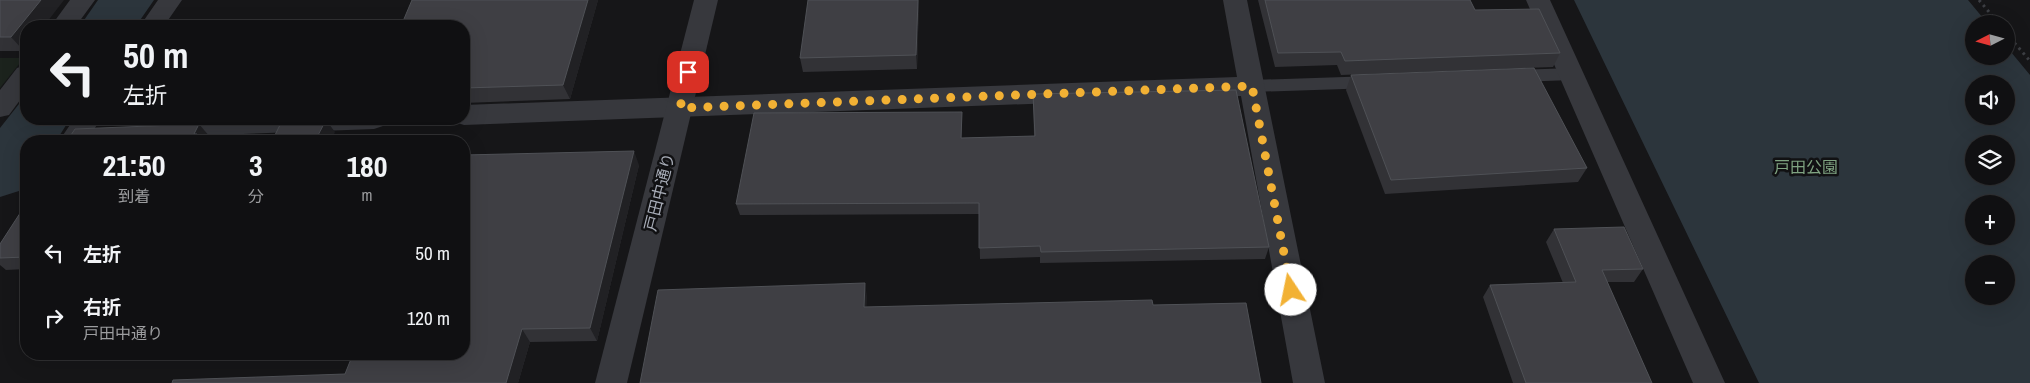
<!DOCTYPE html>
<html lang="ja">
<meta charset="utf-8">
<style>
:root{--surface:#101012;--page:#1e1e20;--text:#f1f3f6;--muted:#9c9d9f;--line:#303032}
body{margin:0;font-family:"Archivo Narrow","Noto Sans JP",sans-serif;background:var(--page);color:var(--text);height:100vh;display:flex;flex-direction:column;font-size:19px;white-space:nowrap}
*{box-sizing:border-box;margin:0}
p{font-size:16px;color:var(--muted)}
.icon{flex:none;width:28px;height:28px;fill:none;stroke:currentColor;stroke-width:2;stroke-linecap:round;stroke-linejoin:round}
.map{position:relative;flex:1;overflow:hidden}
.details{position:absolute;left:20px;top:135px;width:450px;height:225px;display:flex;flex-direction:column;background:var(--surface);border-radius:20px;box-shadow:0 5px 20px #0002,0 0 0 1px var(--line)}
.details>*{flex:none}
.banner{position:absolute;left:20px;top:20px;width:450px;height:105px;border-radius:20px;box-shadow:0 5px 20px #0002,0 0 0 1px var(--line);background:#101012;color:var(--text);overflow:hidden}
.needle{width:32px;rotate:264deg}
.fabs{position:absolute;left:1965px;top:15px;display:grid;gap:10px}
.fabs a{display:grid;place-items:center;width:50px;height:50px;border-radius:50%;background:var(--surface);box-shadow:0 5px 20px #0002,0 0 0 1px var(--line);font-size:25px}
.pin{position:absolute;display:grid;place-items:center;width:42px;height:42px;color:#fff;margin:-21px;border-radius:10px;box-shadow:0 2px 8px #0006}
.me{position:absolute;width:55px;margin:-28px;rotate:349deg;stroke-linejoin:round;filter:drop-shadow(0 0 4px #0008)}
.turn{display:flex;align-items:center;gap:18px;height:105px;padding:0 20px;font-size:22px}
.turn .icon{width:65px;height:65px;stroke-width:2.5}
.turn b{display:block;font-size:35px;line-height:42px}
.eta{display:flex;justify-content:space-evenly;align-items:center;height:85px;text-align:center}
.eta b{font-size:30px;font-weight:800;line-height:35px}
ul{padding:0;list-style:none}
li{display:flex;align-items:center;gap:15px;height:65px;padding:0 20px}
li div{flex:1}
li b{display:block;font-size:19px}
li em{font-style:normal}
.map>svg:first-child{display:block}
</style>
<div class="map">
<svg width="2030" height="383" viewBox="0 0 2030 383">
<rect width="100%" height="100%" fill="#161618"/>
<!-- green -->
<path fill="#1c231d" d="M 0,58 L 24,58 L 0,88 Z"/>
<!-- water -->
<path fill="#2c353c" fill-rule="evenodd" d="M 1574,0 L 1968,0 L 1988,24 L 1974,24 L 1974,56 L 2006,56 L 2006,46 L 2030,75 L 2030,383 L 1759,383 ZM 1974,84 L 2006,84 L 2006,116 L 1974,116 ZM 1974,144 L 2006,144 L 2006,176 L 1974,176 ZM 1974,204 L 2006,204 L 2006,236 L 1974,236 ZM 1974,264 L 2006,264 L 2006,296 L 1974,296 Z"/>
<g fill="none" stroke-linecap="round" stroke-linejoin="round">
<!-- river -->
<path fill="#2c353c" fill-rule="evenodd" d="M 98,0 L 154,0 L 136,26 L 80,26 Z
M 26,101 L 26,119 L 70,119 L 56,141 L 26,141 L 26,183 L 22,190 L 0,197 L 0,128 L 19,104 Z"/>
<!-- path -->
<path stroke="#3d3f44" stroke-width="3" stroke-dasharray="2.5 4" stroke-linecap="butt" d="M 1979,0 L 1999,24
M 2006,33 L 2030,61
M 28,119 L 45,119"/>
<!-- service -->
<path fill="#37383d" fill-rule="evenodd" d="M 1572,68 L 1578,70 L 1581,74 L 1578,78 L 1572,80 L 1513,82 L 1507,80 L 1504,76 L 1507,72 L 1513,70 Z
M 1374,76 L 1380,78 L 1383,82 L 1380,86 L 1374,88 L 1252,92 L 1246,90 L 1243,86 L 1246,82 L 1252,80 Z"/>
<!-- minor -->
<path fill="#37383d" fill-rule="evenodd" d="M 70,0 L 95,0 L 76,26 L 51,26 Z
M 158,0 L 182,0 L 164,26 L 140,26 Z
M 1223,0 L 1247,0 L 1325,383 L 1293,383 L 1241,96 L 464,125 L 455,122 L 453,119 L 464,119 L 464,105 L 1237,77 Z
M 1526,0 L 1550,0 L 1725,383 L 1693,383 Z
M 26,65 L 26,92 L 9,115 L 0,117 L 0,90 L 17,68 Z
M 74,119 L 101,119 L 86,141 L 59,141 Z
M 157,119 L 387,119 L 383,126 L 374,129 L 162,137 L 153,134 L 149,127 L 153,120 Z"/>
<!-- tertiary -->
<path fill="#37383d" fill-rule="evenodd" d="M 694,0 L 718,0 L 627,383 L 595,383 Z"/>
</g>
<!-- wall -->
<path fill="#323236" d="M 0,0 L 26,26 L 26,48 L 24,51 L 0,51 Z
M 598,0 L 570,99 L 464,103 L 464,26 Z
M 919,0 L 917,69 L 803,72 L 800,58 Z
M 1258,0 L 1470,0 L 1475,10 L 1560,53 L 1553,67 L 1341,75 L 1337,65 L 1275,67 Z
M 1351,75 L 1587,168 L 1578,182 L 1385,194 L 1346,90 Z
M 1033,94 L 1269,247 L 1265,259 L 1040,263 L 1040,257 L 980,259 L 979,214 L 740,215 L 736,204 L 962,112 L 962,138 L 1034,136 Z
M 639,165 L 597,341 L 530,342 L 518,383 L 172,383 L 345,374 Z
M 26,204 L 26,269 L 6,270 L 0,265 L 0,244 Z
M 1554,229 L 1643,269 L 1634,282 L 1607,282 L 1652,383 L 1513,383 L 1483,297 L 1490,285 L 1563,283 L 1546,242 Z"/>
<!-- shaded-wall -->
<path fill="#212124" d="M 41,0 L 64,0 L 44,26 L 26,26 L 26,48 L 24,51 L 11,37 Z
M 588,0 L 598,0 L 570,99 L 563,85 Z
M 918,0 L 919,0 L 917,69 L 916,55 Z
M 962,112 L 962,150 L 961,138 Z
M 326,120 L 335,132 L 331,141 L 315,141 Z
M 199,124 L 210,137 L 208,141 L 193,141 L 194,134 Z
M 634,151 L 639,165 L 597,341 L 590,328 Z
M 865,283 L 867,297 L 866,321 L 864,307 Z
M 522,329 L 530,342 L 518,383 L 506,383 Z"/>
<!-- building -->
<path fill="#3f3f44" stroke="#4f5156" d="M 0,0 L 41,0 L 11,37 L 0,37 Z
M 412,0 L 588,0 L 563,85 L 464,88 L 464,26 L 401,26 Z
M 808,0 L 918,0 L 916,55 L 800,58 Z
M 1265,0 L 1470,0 L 1475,10 L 1539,9 L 1560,53 L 1345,61 L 1341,52 L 1278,53 Z
M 1534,68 L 1587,168 L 1391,180 L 1351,75 Z
M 1236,90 L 1269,247 L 1041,252 L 1040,246 L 979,248 L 979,203 L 736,204 L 754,113 L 962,112 L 961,138 L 1035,136 L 1033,94 Z
M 326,120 L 315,141 L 272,141 L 282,121 Z
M 199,124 L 194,134 L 197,134 L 193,141 L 67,141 L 75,129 Z
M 634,151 L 590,328 L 522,329 L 506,383 L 172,383 L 173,380 L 345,374 L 353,354 L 464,354 L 464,155 Z
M 26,204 L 26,257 L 0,258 L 0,244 Z
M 1624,227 L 1643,269 L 1602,270 L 1652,383 L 1526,383 L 1490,285 L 1576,282 L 1554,229 Z
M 865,283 L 864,307 L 1152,300 L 1153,305 L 1246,303 L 1261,383 L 640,383 L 658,290 Z"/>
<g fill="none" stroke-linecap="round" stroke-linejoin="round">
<!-- route -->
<path stroke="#f2b134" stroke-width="9" stroke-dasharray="0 16.2" d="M 688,72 L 680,108 L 1252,86 L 1291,290"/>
</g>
<g text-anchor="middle" stroke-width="5" stroke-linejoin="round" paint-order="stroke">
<!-- park labels -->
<g font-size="16" fill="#7fa381" stroke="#111113">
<text x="1806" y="173">戸田公園</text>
</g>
<!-- street labels -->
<g font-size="16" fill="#a8adb8" stroke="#111113">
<text transform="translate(659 192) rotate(-76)" y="6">戸田中通り</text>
</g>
</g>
</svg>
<div class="fabs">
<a><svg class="needle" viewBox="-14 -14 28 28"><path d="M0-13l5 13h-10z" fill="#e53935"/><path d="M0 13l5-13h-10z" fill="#9c9d9f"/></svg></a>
<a><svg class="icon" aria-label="sound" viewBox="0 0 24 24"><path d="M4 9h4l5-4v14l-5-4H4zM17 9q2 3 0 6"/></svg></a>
<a><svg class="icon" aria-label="layers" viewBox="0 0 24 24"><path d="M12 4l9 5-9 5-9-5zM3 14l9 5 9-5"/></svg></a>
<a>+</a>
<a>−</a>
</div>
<div class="pin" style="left:688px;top:72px;background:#d93025"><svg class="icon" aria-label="arrive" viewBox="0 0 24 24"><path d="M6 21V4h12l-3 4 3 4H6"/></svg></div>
<svg class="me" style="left:1291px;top:290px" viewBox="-20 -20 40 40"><circle r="19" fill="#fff"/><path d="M0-13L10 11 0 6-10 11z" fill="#f2b134"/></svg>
<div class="banner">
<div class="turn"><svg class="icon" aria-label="left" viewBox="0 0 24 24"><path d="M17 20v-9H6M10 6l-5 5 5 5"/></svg><div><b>50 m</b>左折</div></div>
</div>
<section class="details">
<div class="eta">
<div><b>21:50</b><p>到着</p></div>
<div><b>3</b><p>分</p></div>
<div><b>180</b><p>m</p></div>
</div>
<ul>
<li><svg class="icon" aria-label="left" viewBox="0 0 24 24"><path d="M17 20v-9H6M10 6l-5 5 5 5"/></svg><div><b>左折</b></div><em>50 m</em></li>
<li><svg class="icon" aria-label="right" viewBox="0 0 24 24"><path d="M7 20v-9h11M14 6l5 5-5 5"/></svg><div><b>右折</b><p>戸田中通り</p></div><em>120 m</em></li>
</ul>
</section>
</div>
